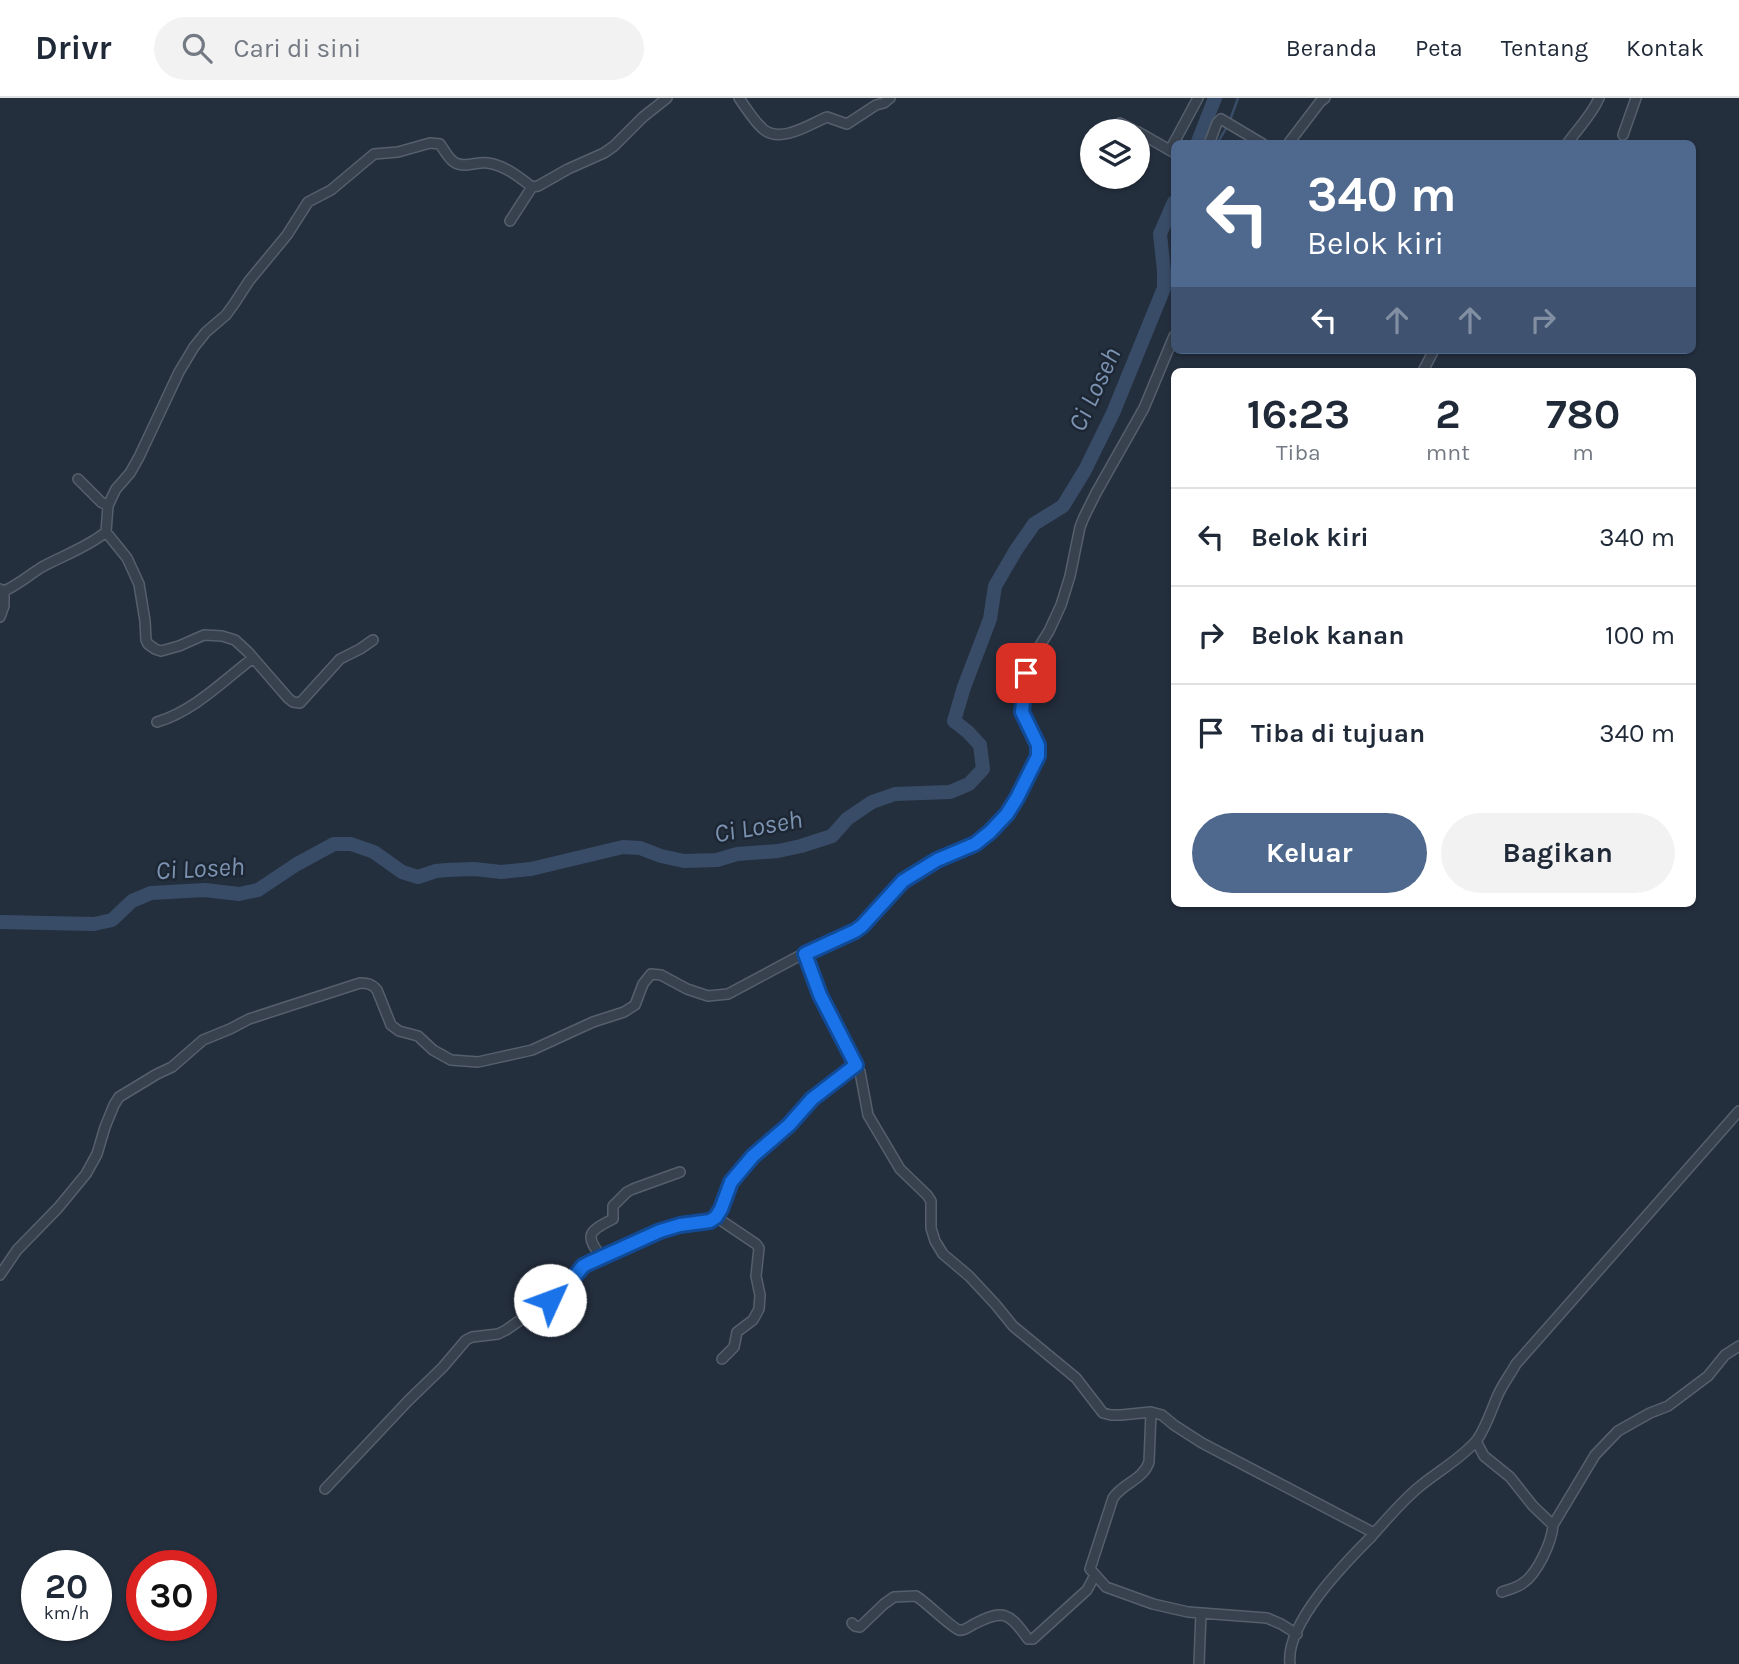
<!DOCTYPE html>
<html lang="id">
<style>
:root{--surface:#fff;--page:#f2f2f3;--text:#1f2937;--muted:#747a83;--line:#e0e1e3;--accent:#4f688e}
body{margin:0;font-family:Karla,sans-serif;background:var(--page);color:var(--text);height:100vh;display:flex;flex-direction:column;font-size:26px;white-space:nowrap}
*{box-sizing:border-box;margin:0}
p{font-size:23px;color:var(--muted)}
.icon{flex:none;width:38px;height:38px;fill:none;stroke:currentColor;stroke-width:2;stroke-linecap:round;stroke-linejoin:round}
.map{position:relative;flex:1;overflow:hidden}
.panel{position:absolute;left:1171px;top:270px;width:525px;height:539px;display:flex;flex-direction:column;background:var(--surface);border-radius:10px;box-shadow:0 2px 5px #0004}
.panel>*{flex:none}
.banner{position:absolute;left:1171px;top:42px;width:525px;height:214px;border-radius:10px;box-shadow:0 2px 5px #0004;background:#4f688e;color:#fff;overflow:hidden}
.controls{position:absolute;left:1080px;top:21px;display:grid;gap:14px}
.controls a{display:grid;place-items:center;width:70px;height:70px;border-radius:50%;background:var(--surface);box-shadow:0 2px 5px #0004;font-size:35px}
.speed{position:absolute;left:21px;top:1452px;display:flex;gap:14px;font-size:35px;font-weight:700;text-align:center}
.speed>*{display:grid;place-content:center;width:91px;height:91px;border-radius:50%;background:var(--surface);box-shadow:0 2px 5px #0004;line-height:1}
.speed small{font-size:18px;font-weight:400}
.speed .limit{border:10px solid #d22;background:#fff;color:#111}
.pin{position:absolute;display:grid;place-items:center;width:60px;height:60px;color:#fff;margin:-30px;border-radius:14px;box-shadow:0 4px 10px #0006}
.me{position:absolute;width:77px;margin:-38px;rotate:47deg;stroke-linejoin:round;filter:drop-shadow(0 0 5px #0008)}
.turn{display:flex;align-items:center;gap:24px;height:147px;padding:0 21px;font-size:32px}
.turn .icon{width:91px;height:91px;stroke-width:2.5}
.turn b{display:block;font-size:49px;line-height:60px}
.lanes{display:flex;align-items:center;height:66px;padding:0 21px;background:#0003;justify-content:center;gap:35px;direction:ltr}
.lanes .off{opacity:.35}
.eta{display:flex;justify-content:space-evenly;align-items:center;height:119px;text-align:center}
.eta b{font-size:42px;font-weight:700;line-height:49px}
.primary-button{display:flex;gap:14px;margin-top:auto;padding:14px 21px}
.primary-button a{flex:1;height:80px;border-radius:42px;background:var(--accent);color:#fff;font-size:28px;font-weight:700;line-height:80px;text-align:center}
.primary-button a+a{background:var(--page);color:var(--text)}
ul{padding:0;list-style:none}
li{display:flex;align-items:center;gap:21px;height:98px;padding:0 21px;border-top:2px solid var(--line)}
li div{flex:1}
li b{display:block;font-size:26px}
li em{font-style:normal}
header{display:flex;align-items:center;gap:42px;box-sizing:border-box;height:98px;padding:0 35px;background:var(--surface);border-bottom:2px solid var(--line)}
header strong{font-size:33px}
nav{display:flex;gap:38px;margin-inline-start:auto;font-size:24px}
.search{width:490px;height:63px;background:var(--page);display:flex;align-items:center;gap:18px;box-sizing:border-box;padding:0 24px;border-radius:38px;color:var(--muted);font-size:26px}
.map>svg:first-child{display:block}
</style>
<header>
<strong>Drivr</strong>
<div class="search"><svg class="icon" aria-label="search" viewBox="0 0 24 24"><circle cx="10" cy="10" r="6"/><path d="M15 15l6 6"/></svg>Cari di sini</div>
<nav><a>Beranda</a><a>Peta</a><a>Tentang</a><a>Kontak</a></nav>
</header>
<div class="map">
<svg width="1739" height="1566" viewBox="0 0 1739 1566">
<rect width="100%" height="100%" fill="#242f3e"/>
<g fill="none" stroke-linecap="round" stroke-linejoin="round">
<!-- stream -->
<path stroke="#394c67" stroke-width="2.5" d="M 1217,46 L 1229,25 L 1238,0
M 1164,190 L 1171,181 L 1174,167"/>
<!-- river -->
<path stroke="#394c67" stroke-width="14" d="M 1197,46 L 1215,0
M 0,824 L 94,826 L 112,822 L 132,803 L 151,795 L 205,792 L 239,796 L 258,792 L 297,766 L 334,746 L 351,746 L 374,754 L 402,774 L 418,779 L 436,773 L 447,772 L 474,771 L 501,774 L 531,771 L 623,749 L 640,750 L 661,758 L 684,763 L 717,762 L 737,756 L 778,753 L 801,748 L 832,738 L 847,721 L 872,704 L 895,696 L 950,694 L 969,686 L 983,671 L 980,647 L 968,634 L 954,623 L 964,589 L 990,521 L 995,488 L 1016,452 L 1034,426 L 1063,408 L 1085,372 L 1113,315 L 1164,190 L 1164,173 L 1160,136 L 1174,104"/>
<!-- street casing -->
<g stroke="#565f6c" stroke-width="12">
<path id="street" d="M 739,0 C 746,10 754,23 763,31 C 781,46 810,26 827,19 L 847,26 L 876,7 L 884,5 L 890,0
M 1120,25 L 1135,33
M 1138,34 L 1173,54
M 1623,37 L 1636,0
M 1209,46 L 1217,25 L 1221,21 L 1263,46
M 1288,46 L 1320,4 L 1325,0
M 1567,46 C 1578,30 1592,17 1599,0
M 1170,52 L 1198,0
M 510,123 L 532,89 L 538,88 L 568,71 L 604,55 L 614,48 L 643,19 L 667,0
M 1423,273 L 1434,252
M 78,381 L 101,404 L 108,408
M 106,434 L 127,460 L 139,486 L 145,523 L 146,542 L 148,546 L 155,551 L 161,553 L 179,548 L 204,537 L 222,538 L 235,542 L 248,554 L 288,600 L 293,604 L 300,605 L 340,561 L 360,551 L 373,542
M 0,491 L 4,493 C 18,487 29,477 42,469 C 64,457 86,450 106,434 L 108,408 L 112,399 L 116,391 L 130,375 L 139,359 L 179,274 L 194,249 L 206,234 L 226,217 L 234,206 L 249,183 L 287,137 L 308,104 L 331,92 L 374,56 L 398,54 L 430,45 L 440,46 C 444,52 449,61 454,64 C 463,71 478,63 488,65 C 504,67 519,79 532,89
M 0,519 L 4,508 L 4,493
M 157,624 C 194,613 223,583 253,560
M 805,856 L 820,897 L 860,974 L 868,1017 L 900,1071 L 927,1097 L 931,1103 L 931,1130 L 935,1143 L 943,1156 L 969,1178 L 996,1207 L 1013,1228 L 1076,1280 L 1103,1315 L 1111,1317 L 1121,1317 L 1151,1314 L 1162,1317 L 1174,1327 L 1202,1345 L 1374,1435
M 716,1119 L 756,1146 L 759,1150 L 756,1178 L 760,1197 L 759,1211 L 753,1222 L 737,1234 L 734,1249 L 722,1261
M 602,1160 C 585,1137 587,1134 613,1121 L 613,1108 L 627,1094 L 633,1091 L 680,1074
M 0,1177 L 17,1152 L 58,1110 L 86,1076 L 97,1056 L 105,1029 L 114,1007 L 119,999 L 157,976 L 172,969 L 203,942 L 230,931 L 249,921 L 360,885 C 368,885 372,886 377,892 L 391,927 L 399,933 L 418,938 L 433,952 L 451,962 L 478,964 L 532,952 L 593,924 L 624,914 L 635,907 L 643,886 L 651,876 L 661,877 L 687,891 L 708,898 L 728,896 L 799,858 L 851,836 L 862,828 L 903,783 L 937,762 L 975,746 L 997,728 L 1017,700 L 1038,658 L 1038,647 L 1022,613 L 1023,587 L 1026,570 L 1049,533 L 1061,507 L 1070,478 L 1080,429 L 1084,419 L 1096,395 L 1144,310 L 1174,238
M 1151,1314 L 1149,1364 C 1143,1382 1123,1385 1113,1400 L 1090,1471 L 1106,1489 L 1153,1506 L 1188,1514 L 1267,1520 L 1281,1526 L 1297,1536
M 1476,1343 L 1484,1358 L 1510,1379 L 1533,1408 L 1553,1427 C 1552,1444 1537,1476 1523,1485 C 1517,1490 1509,1491 1502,1494
M 325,1391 L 408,1303 L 443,1269 L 466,1242 L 472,1239 L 498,1236 L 506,1232 L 556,1197 L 583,1168 L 589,1165 L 660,1133 L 680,1127 L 710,1123 L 716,1119 L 721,1111 L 731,1084 L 753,1058 L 789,1027 L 812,1001 L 856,967
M 1553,1427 L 1595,1357 L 1618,1333 L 1650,1315 L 1668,1308 L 1708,1278 L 1725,1257 L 1739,1248
M 852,1525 L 855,1528 L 860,1529 L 884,1506 L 894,1499 L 916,1498 C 926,1504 952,1530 959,1532 C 964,1533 969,1529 974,1526 C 1003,1511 1009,1514 1028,1541 L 1033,1541 L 1087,1492 L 1095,1477
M 1199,1566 L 1201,1515
M 1290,1566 C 1285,1526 1344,1466 1371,1439 C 1386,1422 1401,1404 1419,1389 C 1438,1373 1461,1361 1477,1342 C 1486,1329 1491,1313 1497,1299 C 1502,1287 1510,1277 1516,1266 L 1739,1013"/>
</g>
<!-- street -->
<use href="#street" stroke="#38414e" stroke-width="9"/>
</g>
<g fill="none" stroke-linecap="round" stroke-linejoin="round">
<!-- route casing -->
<g stroke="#114b97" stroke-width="18">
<path id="route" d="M 550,1202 L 572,1182 L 583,1168 L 589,1165 L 660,1133 L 680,1127 L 710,1123 L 716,1119 L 721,1111 L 731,1084 L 753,1058 L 789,1027 L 812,1001 L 856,967 L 820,897 L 805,856 L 855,833 L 862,828 L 903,783 L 937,762 L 975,746 L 990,734 L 1007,716 L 1017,700 L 1038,658 L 1038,647 L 1022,614 L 1026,575"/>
</g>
<!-- route -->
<use href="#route" stroke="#1a73e8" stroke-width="12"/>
</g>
<g text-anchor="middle" stroke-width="5" stroke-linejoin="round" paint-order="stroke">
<!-- water labels -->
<g font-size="26" font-style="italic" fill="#7c92b1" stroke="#1d2633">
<text transform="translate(1094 291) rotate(-65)" y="9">Ci Loseh</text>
<text transform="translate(758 728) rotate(-10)" y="9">Ci Loseh</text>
<text transform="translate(200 770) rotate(-3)" y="9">Ci Loseh</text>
</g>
</g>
</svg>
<div class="controls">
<a><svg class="icon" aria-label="layers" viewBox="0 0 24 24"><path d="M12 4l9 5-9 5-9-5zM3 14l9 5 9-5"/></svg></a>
</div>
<div class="speed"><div>20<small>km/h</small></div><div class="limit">30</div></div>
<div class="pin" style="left:1026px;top:575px;background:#d93025"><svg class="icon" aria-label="arrive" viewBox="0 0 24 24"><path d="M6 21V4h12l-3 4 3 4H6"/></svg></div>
<svg class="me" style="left:550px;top:1202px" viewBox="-20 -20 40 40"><circle r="19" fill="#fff"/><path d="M0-13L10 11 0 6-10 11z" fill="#1a73e8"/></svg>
<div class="banner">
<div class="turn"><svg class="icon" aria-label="left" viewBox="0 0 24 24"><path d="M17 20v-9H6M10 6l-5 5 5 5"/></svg><div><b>340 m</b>Belok kiri</div></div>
<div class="lanes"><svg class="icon" aria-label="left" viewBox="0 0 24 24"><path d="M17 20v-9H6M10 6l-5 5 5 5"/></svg><svg class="icon off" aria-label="ahead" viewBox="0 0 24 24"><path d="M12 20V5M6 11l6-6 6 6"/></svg><svg class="icon off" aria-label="ahead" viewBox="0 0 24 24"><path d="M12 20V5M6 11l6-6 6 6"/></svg><svg class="icon off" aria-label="right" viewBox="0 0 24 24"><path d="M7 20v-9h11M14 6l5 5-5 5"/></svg></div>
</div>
<section class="panel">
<div class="eta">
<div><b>16:23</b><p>Tiba</p></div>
<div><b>2</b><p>mnt</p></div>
<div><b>780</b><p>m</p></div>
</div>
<ul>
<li><svg class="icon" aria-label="left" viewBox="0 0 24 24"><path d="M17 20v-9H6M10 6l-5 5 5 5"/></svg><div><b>Belok kiri</b></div><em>340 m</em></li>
<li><svg class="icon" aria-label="right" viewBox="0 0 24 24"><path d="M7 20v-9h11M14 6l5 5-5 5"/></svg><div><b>Belok kanan</b></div><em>100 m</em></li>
<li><svg class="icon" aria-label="arrive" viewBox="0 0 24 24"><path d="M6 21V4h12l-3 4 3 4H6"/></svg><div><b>Tiba di tujuan</b></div><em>340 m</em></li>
</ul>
<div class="primary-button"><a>Keluar</a><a>Bagikan</a></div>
</section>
</div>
